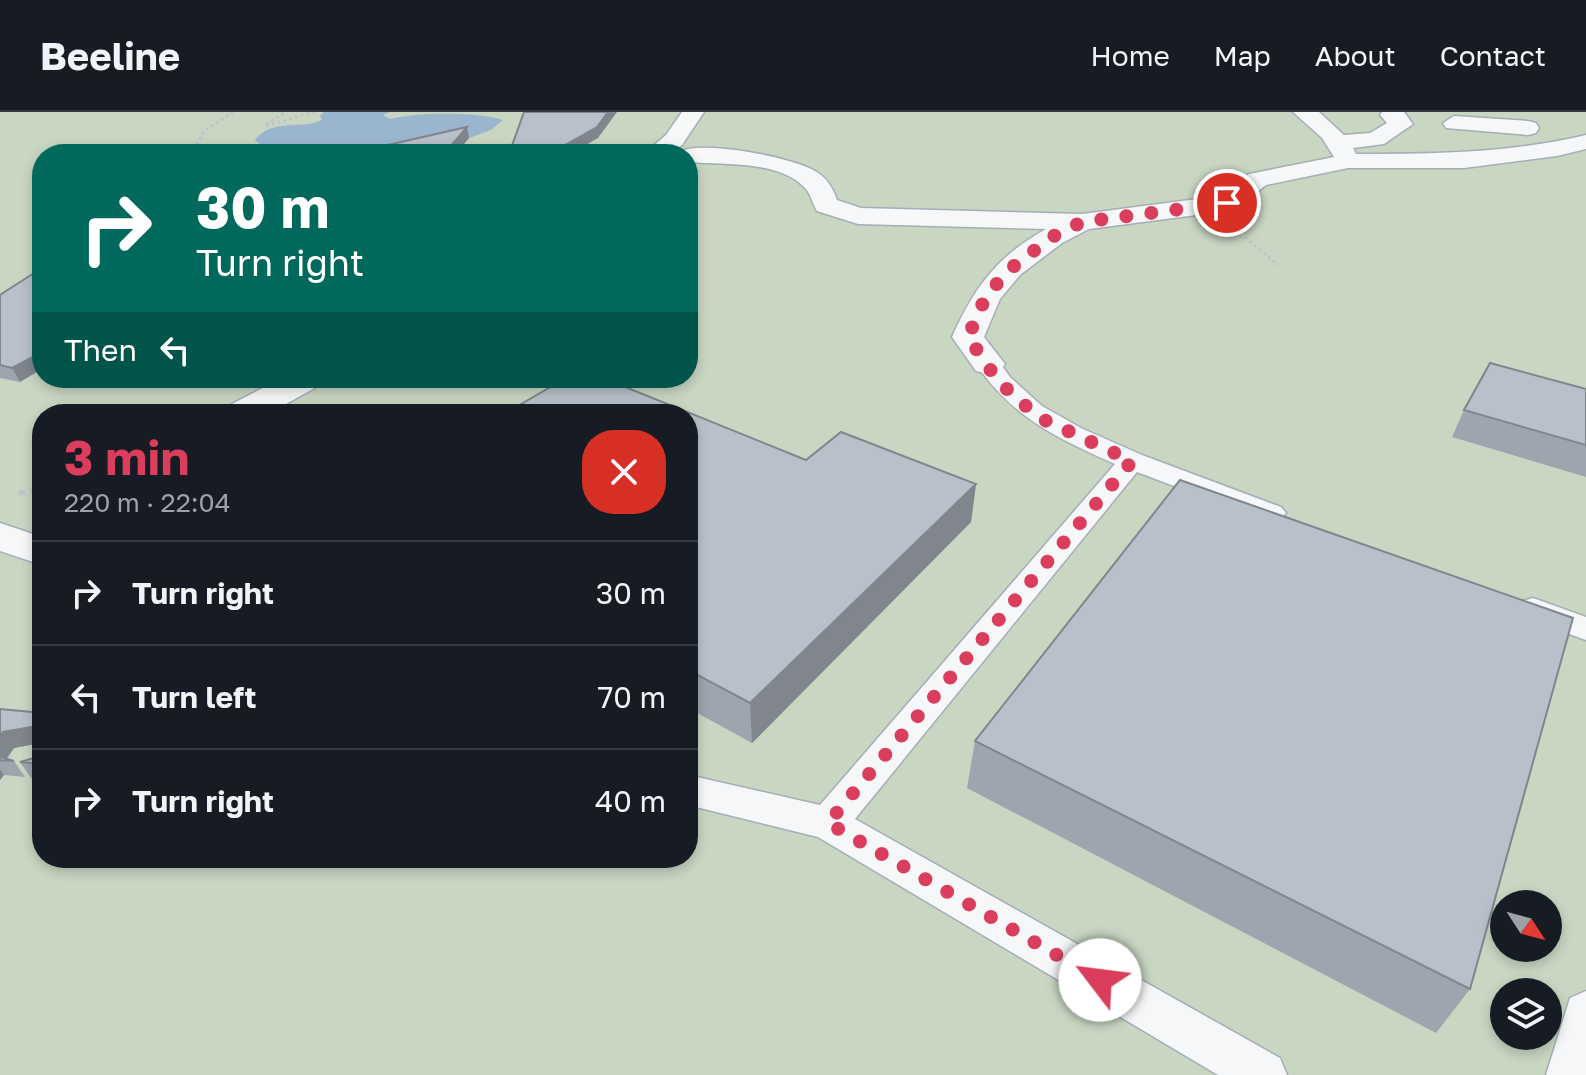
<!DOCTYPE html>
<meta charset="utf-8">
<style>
:root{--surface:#171b24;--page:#20242c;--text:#f1f3f6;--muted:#9ea1a6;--line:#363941;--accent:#db3d5d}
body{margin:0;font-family:"Golos Text",sans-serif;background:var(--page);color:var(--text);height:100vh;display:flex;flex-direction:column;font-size:30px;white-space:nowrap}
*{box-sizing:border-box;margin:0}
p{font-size:26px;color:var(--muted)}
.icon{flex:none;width:44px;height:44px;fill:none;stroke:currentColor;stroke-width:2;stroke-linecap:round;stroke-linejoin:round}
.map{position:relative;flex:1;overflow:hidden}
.side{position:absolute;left:32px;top:292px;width:666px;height:464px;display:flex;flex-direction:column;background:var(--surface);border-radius:32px;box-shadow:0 4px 12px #0003}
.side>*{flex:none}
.banner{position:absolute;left:32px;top:32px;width:666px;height:244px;border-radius:32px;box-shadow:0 4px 12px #0003;background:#00695c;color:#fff;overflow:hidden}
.needle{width:52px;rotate:126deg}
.fabs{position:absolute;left:1490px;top:778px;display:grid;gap:16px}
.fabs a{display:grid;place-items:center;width:72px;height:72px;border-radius:50%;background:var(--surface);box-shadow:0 4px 12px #0003;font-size:40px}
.pin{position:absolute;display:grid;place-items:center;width:68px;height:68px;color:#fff;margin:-34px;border:4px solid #fff;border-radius:50%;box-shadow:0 2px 8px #0007}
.me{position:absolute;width:88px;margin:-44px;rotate:300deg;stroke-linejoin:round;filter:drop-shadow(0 0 6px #0008)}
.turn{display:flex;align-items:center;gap:28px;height:168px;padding:0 32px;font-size:36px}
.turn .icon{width:104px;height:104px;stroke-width:2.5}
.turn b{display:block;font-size:56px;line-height:68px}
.then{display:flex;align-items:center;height:76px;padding:0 32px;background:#0003;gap:16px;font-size:30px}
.round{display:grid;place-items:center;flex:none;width:84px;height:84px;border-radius:32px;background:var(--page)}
.summary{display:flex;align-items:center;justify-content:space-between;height:136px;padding:0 32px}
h1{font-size:48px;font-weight:700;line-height:60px;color:var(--accent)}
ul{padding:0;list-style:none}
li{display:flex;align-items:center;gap:24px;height:104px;padding:0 32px;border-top:2px solid var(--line)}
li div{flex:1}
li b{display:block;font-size:30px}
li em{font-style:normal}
header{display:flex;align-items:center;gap:48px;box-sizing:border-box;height:112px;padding:0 40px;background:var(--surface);border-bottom:2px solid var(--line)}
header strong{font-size:38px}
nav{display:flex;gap:44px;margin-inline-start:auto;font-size:28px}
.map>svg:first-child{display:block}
</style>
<header>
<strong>Beeline</strong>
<nav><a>Home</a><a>Map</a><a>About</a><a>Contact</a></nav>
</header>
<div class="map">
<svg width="1586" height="963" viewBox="0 0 1586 963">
<rect width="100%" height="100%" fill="#e2e6ec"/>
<!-- green -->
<path fill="#c8d6c2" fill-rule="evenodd" d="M 0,0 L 1586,0 L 1586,963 L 0,963 ZM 42,42 L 688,42 L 688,266 L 42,266 ZM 42,302 L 688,302 L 688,746 L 42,746 ZM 1504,792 L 1548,792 L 1548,836 L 1504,836 ZM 1504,880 L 1548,880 L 1548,924 L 1504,924 Z"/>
<!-- water -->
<path fill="#9ab6cf" d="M 324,0 L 390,0 L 383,3 L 390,7 C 419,0 478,0 503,8 L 491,18 L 456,31 L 455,35 L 466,40 L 460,42 L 333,42 L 335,37 C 329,35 321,32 315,32 C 295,31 272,45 255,28 C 269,8 298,16 317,10 L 322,8 L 320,4 Z"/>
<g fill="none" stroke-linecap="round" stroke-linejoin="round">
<!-- lane casing -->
<g stroke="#a6adb7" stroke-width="3">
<path id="lane" d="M 988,245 L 997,247 L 1010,265 L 1042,294 L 1081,316 L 1142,343 L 1281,395 L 1286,401 L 1281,407 L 1271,410 L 1261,407 L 1137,360 L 855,707 L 1280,946 L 1287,963 L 1218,963 L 818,725 L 688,693 L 688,663 L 820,693 L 1115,352 C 1057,326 1013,306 976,252 L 979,247 Z
M 1533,486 L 1586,505 L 1586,528 L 1522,505 L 1517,497 L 1522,489 Z
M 1586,879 L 1586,963 L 1546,963 L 1570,886 Z"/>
</g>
<!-- street casing -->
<g stroke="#a6adb7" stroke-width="3">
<path id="street" d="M 682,0 L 704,0 L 682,33 L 671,42 L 644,42 L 666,23 Z
M 1293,0 L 1319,0 L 1344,23 L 1370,21 L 1387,11 L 1380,3 L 1382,0 L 1404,0 L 1413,12 L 1384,32 L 1353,36 L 1356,42 C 1434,42 1510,41 1586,23 L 1586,37 L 1557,44 L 1464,56 L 1348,56 L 1266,73 L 1236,97 L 1227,99 L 1089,117 L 1062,131 L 1020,163 L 1000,187 L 984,225 L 1005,252 L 1000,259 L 988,262 L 976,259 L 952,225 C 975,175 996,145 1046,117 L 858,112 L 817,99 C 812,91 811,82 805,76 C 780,48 722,53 688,50 L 688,42 L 677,42 C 693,25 795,46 815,59 C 827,66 833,76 837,88 L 861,96 L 1082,102 L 1220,84 L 1249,62 L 1334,45 L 1322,26 Z
M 1454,4 L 1528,9 L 1536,11 L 1539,16 L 1536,21 L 1528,23 L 1446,16 L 1443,11 Z
M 282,266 L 325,266 L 320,273 L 268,302 L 223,302 L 228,294 Z
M 0,411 L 42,425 L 42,453 L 0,439 Z"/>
</g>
<!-- path-far2 -->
<path stroke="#c0c4ca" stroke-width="3" stroke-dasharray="3 3" stroke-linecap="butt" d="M 266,12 L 286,0
M 266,14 L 314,0
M 201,42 L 195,36 L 204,19 L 233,0
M 307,42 L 309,39
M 1245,125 L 1278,153"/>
<!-- path-far1 -->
<path stroke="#c0c4ca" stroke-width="5" stroke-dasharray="6 6" stroke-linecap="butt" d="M 19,381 L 42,377"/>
<!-- path -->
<path stroke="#c0c4ca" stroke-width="7" stroke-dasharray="8 8" stroke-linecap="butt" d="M 159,746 L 160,755"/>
<!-- lane -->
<use href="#lane" fill="#f5f7f9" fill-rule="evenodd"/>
<!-- street -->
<use href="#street" fill="#f5f7f9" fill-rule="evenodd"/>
</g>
<!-- wall -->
<path fill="#9ea5ae" d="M 0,183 L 20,270 L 0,266 Z
M 1586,277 L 1586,365 L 1452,325 L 1464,298 Z
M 688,302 L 806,348 L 976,372 L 971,410 L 752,631 L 688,596 Z
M 0,597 L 42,601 L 42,667 L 31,666 L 20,650 L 34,646 L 34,632 L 14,636 L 7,647 L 14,649 L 25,665 L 4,663 L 0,668 Z
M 975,629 L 1470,877 L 1436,921 L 967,676 Z"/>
<!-- shaded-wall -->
<path fill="#81868d" d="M 608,0 L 617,0 L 598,26 L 570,42 L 549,42 Z
M 467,15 L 469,26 L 456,42 L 444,42 Z
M 42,240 L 42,257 L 20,270 L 12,256 Z
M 976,372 L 971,410 L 752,631 L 750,591 Z
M 31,615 L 41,631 L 14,636 L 6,647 L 4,648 L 0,642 L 0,625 L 3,620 Z
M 0,657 L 4,663 L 0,668 Z"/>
<!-- building -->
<path fill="#b8c0ca" stroke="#81868d" stroke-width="2" d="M 524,0 L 608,0 L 597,15 L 549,42 L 509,42 Z
M 467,15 L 444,42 L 348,42 Z
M 42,156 L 42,240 L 12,256 L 0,253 L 0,183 Z
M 1490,251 L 1586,277 L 1586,333 L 1464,298 Z
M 566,266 L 603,266 L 806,348 L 841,320 L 976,372 L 750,591 L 688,558 L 688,302 L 504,302 Z
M 1180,368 L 1573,506 L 1470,877 L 975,629 Z
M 0,597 L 42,601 L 42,652 L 20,650 L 34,646 L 34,618 L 31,615 L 3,620 L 0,625 Z
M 0,642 L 1,645 L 14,649 L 0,648 Z"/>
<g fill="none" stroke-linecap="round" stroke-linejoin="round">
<!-- route -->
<path stroke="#db3d5d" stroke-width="14" stroke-dasharray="0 25.2" d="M 1100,868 L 828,711 L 1132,349 L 1038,305 L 998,269 L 968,225 L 986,184 L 1010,157 L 1052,125 L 1082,110 L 1227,91"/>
</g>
</svg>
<div class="fabs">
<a><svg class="needle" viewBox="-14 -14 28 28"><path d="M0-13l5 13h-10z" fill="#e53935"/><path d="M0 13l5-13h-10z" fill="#9ea1a6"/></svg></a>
<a><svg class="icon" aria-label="layers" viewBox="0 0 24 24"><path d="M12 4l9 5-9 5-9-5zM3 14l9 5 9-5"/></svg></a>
</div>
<div class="pin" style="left:1227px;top:91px;background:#d93025"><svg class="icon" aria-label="arrive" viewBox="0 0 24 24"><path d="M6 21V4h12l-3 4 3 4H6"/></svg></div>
<svg class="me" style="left:1100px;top:868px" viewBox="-20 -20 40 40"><circle r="19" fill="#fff"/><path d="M0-13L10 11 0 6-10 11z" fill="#db3d5d"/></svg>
<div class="banner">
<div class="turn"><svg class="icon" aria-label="right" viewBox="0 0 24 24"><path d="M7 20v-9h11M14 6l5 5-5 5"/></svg><div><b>30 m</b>Turn right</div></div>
<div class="then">Then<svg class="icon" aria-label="left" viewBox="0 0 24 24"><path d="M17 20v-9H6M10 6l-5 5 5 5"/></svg></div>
</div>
<section class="side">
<div class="summary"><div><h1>3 min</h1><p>220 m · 22:04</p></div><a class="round" style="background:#d93025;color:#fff"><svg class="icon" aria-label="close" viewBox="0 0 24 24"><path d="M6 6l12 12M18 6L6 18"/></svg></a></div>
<ul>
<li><svg class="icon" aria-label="right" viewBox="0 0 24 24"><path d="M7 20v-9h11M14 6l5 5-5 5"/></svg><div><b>Turn right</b></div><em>30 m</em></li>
<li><svg class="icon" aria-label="left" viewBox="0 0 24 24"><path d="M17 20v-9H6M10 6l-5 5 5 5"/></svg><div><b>Turn left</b></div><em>70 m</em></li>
<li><svg class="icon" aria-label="right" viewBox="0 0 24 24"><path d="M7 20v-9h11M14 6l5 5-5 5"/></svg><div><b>Turn right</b></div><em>40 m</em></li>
</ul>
</section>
</div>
